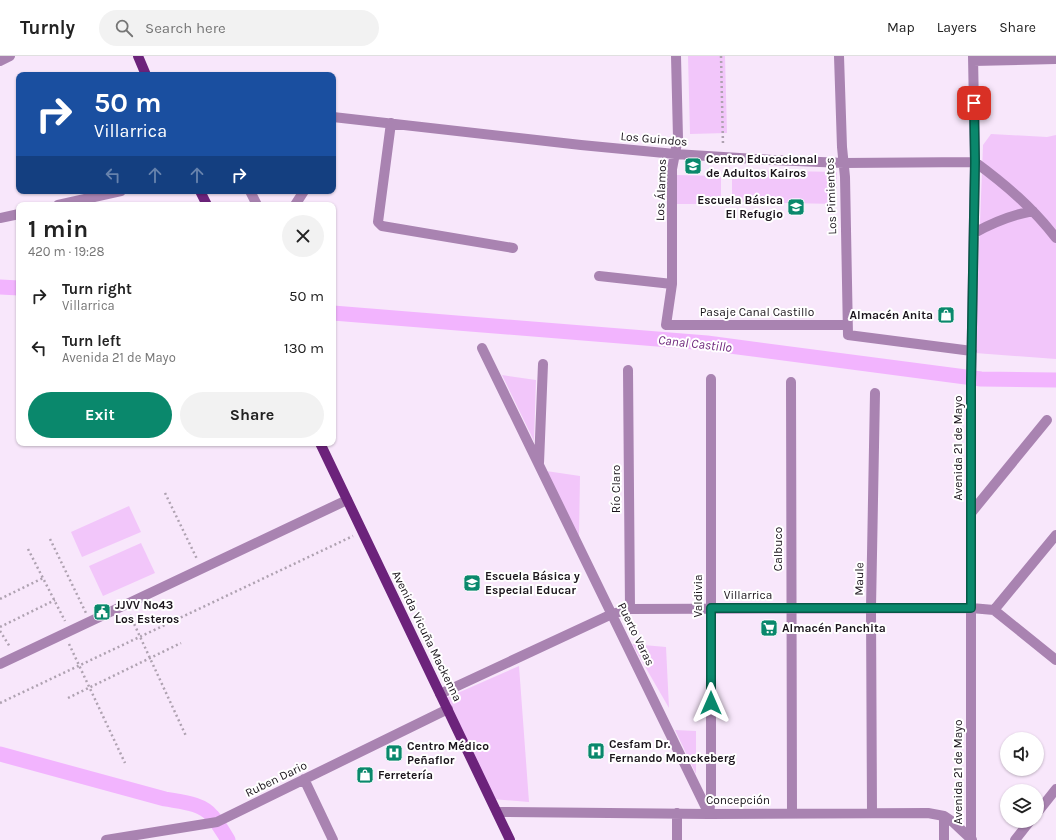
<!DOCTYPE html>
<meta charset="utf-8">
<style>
:root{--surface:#fff;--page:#f2f2f2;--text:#222;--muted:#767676;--line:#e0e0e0;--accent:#0a886c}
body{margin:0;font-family:Karla,sans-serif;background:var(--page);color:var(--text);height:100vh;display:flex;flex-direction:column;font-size:15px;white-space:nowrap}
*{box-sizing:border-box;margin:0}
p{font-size:13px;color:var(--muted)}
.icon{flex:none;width:22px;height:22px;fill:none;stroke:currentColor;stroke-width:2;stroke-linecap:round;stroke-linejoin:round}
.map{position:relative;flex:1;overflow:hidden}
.side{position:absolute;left:16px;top:146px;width:320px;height:244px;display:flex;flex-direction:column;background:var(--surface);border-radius:8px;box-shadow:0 1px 3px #0004}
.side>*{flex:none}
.top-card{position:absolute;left:16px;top:16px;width:320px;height:122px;border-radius:8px;box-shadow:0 1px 3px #0004;background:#1a4fa0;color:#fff;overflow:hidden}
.fabs{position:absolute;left:1000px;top:676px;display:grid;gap:8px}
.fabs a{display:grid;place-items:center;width:44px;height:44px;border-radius:50%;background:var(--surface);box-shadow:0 1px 3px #0004;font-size:20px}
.pin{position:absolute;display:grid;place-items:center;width:34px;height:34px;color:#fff;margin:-17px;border-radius:8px;box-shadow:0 2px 6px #0006}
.me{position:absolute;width:44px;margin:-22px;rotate:0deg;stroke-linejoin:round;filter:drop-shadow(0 0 3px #0008)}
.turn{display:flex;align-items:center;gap:14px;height:84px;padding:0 12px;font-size:18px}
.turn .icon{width:52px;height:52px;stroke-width:2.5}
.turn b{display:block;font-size:28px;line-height:34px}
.lanes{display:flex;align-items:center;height:38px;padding:0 12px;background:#0003;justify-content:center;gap:20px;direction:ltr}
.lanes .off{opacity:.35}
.round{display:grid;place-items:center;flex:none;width:42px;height:42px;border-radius:21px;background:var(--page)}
.head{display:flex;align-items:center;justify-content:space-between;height:68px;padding:0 12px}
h1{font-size:24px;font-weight:700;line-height:30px}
.primary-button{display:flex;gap:8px;margin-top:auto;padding:8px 12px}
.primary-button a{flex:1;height:46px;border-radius:24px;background:var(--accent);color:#fff;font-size:16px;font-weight:700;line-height:46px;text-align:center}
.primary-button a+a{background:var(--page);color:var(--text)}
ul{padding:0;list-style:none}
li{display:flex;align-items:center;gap:12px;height:52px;padding:0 12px}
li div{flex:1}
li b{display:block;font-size:15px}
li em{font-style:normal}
header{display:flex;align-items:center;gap:24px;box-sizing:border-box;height:56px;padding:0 20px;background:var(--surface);border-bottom:1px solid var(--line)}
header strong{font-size:19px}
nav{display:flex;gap:22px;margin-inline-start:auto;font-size:14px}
.search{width:280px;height:36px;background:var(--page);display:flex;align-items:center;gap:10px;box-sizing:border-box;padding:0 14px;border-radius:22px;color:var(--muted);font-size:15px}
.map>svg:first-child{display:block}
</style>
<header>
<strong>Turnly</strong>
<div class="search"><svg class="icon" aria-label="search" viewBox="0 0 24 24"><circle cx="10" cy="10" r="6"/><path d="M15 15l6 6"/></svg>Search here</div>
<nav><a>Map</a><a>Layers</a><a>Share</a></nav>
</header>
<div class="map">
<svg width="1056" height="784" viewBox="0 0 1056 784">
<rect width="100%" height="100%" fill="#f8e7fb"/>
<!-- green -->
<path fill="#f2c6fa" d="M 688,0 L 725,0 L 727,77 L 690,78 Z
M 991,78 L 1047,81 L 1056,79 L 1056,303 L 975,297 L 983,89 Z
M 732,114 L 837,116 L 836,148 L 732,146 Z
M 677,119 L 721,120 L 721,148 L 677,148 Z
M 502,319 L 536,324 L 534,386 L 534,385 Z
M 546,415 L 580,420 L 579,481 Z
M 129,450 L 141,476 L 82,501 L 71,476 Z
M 141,487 L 155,517 L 103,540 L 89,510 Z
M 632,588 L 666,591 L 669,652 Z
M 519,610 L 529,746 L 492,743 L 444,643 Z
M 675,674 L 696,675 L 696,718 Z"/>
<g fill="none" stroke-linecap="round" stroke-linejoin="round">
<!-- canal -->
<path stroke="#f2b4fe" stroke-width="15" d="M 0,231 L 19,232
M 333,257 L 707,287 L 981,323 L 1056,324
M 0,698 L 165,743 C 181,746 202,747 212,760 C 218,767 223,776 228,784"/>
<!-- path -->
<path stroke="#afa2b1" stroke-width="2.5" stroke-dasharray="2 3" stroke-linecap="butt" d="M 721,0 L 723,89
M 165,437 L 197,503
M 50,483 L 86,557
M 28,493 L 65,565
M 0,543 L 43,522
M 130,559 L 186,680
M 0,571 L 55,544
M 0,575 L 10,591
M 69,588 L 125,707
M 68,642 L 181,587
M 0,647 L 353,480"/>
<!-- minor -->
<path stroke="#a983b1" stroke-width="10" d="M 676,0 L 678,82 L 672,113 L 672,228 L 666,269 L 847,269
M 839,0 L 842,91 L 845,121 L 848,279 L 972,295
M 0,5 L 10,0
M 973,5 L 1056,3
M 333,61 L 581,89 L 675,98 L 772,104 L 844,107 L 975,106
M 391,67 L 378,166 L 382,170 L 513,192
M 975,106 C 1006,129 1032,151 1056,182
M 250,135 L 257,149
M 58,149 L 121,135
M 295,149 L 304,135
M 0,162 L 19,158
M 974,177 C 994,166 1011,159 1033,155
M 599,220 L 672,228
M 482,292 L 709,758
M 628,314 L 630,553
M 791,326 L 792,757
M 539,407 L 543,308
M 971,457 L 1047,364
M 994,554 L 1056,479
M 0,608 L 347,444
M 440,638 L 612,558 L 630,553 L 971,552 L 994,554 L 1056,604
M 304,723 L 333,784
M 497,756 L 709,758 L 928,757 L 944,760 L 953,766 L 972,784
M 872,757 L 871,552 L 875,337
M 1037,757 L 1056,733
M 709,758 L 711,741 L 711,323
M 971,783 L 971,327 L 975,106 L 973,0
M 106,784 L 217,766 L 448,653
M 677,784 L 677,757
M 944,784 L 944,760
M 1015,784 L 1030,765"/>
<!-- major -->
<path stroke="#6c237b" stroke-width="10" d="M 138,0 L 146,19
M 200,135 L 207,149
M 320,387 L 510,784"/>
</g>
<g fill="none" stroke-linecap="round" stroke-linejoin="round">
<!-- route casing -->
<g stroke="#065846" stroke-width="10">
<path id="route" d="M 711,647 L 711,552 L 971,552 L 971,327 L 975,106 L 974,47"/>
</g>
<!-- route -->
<use href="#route" stroke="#0a886c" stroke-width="7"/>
</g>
<!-- icons -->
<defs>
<g id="school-square" transform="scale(0.9)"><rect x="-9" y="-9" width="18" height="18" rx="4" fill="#0a886c" stroke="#fff"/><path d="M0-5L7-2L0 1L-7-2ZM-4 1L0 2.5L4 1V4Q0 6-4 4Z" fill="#fff"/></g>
<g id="shop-square" transform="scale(0.9)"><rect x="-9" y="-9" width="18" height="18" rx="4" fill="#0a886c" stroke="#fff"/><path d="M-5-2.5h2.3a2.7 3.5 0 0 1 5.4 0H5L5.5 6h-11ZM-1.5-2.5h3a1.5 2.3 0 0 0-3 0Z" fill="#fff"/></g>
<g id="civic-square" transform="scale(0.9)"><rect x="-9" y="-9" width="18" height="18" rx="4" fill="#0a886c" stroke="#fff"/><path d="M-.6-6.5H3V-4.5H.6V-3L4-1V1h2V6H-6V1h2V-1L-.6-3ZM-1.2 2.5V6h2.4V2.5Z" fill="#fff"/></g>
<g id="supermarket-square" transform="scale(0.9)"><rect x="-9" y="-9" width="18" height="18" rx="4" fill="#0a886c" stroke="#fff"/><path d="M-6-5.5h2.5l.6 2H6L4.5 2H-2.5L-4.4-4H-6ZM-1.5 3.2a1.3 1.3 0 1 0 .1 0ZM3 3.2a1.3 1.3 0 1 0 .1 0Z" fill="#fff"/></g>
<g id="hospital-square" transform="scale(0.9)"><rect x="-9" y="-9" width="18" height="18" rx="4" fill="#0a886c" stroke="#fff"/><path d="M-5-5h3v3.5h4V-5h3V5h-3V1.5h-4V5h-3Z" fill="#fff"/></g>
</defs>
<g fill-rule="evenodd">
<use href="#school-square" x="693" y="110"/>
<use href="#school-square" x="796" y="151"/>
<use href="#shop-square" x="946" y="259"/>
<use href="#school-square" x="472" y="527"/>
<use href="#civic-square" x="102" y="556"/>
<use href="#supermarket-square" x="769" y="572"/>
<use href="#hospital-square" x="596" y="695"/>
<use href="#hospital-square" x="394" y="697"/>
<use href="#shop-square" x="365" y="719"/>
</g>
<g text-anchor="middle" stroke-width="4" stroke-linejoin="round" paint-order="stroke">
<!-- street labels -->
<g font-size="12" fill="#1b151c" stroke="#fff">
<text transform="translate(654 83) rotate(5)" y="4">Los Guindos</text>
<text transform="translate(661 134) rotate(-88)" y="4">Los Álamos</text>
<text transform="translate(831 140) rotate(-92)" y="4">Los Pimientos</text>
<text x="757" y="260">Pasaje Canal Castillo</text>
<text transform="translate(958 392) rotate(-90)" y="4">Avenida 21 de Mayo</text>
<text transform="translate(616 433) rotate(-90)" y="4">Río Claro</text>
<text transform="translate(778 493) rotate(-90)" y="4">Calbuco</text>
<text transform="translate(859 523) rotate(-89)" y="4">Maule</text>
<text x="748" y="543">Villarrica</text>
<text transform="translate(698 540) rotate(-90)" y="4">Valdivia</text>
<text transform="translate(636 578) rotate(64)" y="4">Puerto Varas</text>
<text transform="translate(427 580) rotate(64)" y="4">Avenida Vicuña Mackenna</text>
<text transform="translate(958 716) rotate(-90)" y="4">Avenida 21 de Mayo</text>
<text transform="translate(276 723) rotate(-26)" y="4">Ruben Dario</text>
<text x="738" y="748">Concepción</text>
</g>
<!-- poi labels -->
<g font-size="12" font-weight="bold" fill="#1b151c" stroke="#fff" text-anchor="start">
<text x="706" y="107">Centro Educacional<tspan x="706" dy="14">de Adultos Kairos</tspan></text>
<text x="783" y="148" text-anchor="end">Escuela Básica<tspan x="783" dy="14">El Refugio</tspan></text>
<text x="933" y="263" text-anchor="end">Almacén Anita</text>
<text x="485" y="524">Escuela Básica y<tspan x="485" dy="14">Especial Educar</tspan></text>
<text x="115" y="553">JJVV Nº43<tspan x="115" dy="14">Los Esteros</tspan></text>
<text x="782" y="576">Almacén Panchita</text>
<text x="609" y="692">Cesfam Dr.<tspan x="609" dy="14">Fernando Monckeberg</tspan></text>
<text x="407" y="694">Centro Médico<tspan x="407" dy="14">Peñaflor</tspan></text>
<text x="378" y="723">Ferretería</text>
</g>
<!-- water labels -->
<g font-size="13" font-style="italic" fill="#6f287d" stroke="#fff">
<text transform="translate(695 287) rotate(6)" y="5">Canal Castillo</text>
</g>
</g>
</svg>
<div class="fabs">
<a><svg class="icon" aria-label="sound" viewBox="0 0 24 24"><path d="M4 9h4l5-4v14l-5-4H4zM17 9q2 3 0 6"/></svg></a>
<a><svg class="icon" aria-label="layers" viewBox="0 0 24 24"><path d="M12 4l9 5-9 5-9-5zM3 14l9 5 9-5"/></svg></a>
</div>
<div class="pin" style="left:974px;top:47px;background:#d93025"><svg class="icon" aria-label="arrive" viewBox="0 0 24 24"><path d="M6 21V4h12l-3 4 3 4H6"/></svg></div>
<svg class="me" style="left:711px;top:647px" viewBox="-20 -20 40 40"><path d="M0-17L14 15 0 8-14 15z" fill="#0a886c" stroke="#fff" stroke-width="4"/></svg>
<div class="top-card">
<div class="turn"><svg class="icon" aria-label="right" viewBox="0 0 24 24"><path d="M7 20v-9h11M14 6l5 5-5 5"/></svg><div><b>50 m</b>Villarrica</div></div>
<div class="lanes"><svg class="icon off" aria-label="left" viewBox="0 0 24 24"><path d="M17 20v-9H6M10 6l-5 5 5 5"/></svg><svg class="icon off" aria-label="ahead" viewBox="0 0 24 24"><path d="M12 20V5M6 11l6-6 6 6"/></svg><svg class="icon off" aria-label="ahead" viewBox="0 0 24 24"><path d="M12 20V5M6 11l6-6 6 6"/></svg><svg class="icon" aria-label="right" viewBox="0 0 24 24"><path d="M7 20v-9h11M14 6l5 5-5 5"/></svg></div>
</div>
<section class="side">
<div class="head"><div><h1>1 min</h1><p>420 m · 19:28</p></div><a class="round"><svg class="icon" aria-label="close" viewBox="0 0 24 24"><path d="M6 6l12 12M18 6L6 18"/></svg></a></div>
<ul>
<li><svg class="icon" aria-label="right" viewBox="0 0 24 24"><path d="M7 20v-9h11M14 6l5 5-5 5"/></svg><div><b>Turn right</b><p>Villarrica</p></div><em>50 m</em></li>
<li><svg class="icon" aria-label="left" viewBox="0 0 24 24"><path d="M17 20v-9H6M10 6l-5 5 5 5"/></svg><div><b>Turn left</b><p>Avenida 21 de Mayo</p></div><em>130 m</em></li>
</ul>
<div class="primary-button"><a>Exit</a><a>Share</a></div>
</section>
</div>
